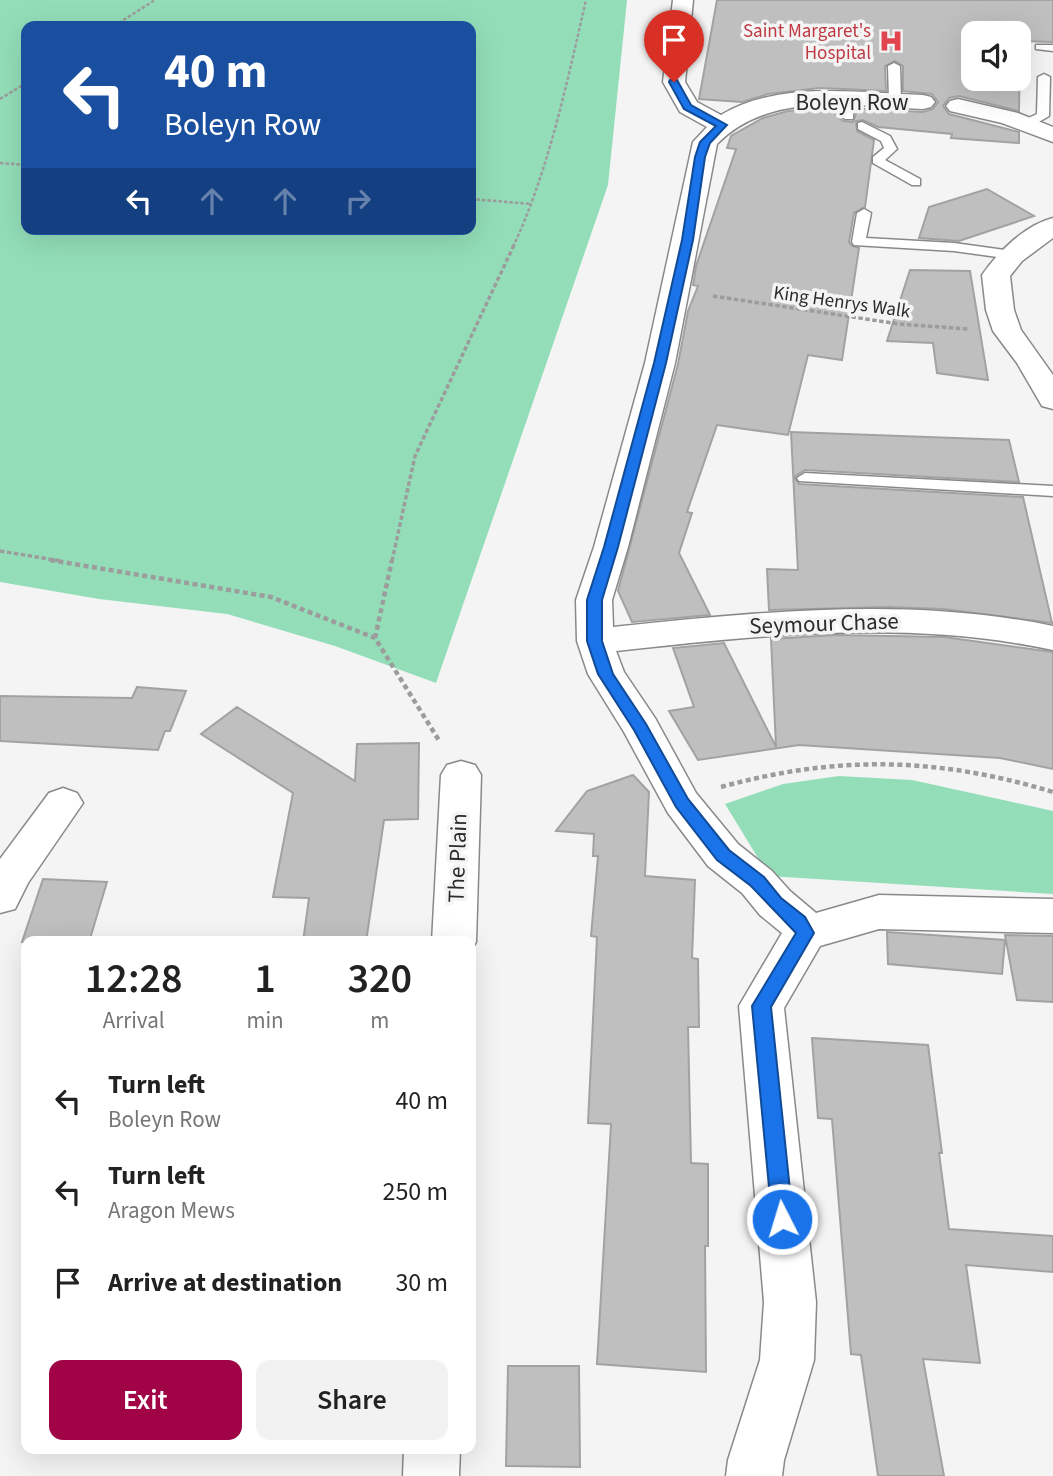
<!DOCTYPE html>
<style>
:root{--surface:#fff;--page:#f2f2f2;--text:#222;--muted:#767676;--accent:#a00446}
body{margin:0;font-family:"Source Sans 3",sans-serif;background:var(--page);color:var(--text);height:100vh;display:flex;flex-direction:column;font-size:26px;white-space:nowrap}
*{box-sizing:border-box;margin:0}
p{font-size:23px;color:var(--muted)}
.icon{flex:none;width:38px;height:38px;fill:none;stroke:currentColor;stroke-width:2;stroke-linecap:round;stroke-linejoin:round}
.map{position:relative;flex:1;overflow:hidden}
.side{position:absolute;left:21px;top:936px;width:455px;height:518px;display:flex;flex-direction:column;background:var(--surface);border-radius:14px;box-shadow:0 7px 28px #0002}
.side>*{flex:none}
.hud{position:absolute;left:21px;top:21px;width:455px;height:214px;border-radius:14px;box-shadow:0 7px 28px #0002;background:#1a4fa0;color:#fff;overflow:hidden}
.controls{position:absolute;left:961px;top:21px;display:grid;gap:14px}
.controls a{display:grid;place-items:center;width:70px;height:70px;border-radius:14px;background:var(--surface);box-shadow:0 7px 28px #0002;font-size:35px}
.pin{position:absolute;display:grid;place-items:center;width:60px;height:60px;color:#fff;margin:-72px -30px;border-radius:50% 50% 50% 0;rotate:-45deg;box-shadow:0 0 7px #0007}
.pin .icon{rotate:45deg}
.me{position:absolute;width:77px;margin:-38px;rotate:355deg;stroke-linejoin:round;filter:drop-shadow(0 0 5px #0008)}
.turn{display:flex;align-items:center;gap:24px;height:147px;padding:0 28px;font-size:32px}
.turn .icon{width:91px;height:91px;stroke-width:2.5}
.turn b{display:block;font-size:49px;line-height:60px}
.lanes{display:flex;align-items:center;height:66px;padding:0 28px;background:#0003;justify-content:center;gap:35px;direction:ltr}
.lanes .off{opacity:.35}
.eta{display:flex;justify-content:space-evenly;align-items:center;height:119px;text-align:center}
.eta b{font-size:42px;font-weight:600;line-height:49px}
.primary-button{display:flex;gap:14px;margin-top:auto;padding:14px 28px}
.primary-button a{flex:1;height:80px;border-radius:14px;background:var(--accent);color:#fff;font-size:28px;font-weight:600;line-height:80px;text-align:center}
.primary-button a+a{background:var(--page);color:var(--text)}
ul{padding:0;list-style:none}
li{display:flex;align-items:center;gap:21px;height:91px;padding:0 28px}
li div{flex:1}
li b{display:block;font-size:26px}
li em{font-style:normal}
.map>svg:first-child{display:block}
</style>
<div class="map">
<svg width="1053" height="1476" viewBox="0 0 1053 1476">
<rect width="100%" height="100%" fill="#f4f4f5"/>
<!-- green -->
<path fill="#93deb9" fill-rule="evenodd" d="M 0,0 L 627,0 L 608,185 L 436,683 L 335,646 L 227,614 L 99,599 L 0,582 ZM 26,26 L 471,26 L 471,229 L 26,229 Z
M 839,776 L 912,780 L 1053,811 L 1053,894 L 769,876 L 725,804 L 783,784 Z"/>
<!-- building -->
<path fill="#bfbfc0" stroke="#a2a2a3" stroke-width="2" fill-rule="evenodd" d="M 717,0 L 1053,0 L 1053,42 L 1020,41 L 1019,111 L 959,96 L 949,98 L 943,106 L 949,114 L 1019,132 L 1019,143 L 951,138 L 952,134 L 878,127 L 863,120 L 856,121 L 857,131 L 874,140 L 865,207 L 854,213 L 849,242 L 852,246 L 859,248 L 842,360 L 808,355 L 788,435 L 717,425 L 687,512 L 692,513 L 679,553 L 710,615 L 632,622 L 618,591 L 678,364 L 688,311 L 698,286 L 693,285 L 696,266 L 736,149 L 727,148 L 731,136 L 763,118 L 788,111 L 828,107 L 843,121 L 853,122 L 856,113 L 850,108 L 923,112 L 933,109 L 938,102 L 932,94 L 903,91 L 903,66 L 895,61 L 885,66 L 886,91 L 820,88 L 768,94 L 742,102 L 699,99 ZM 973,33 L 1018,33 L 1018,79 L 973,79 Z
M 987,189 L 1034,216 L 959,241 L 919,238 L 929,207 Z
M 910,270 L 970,271 L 988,380 L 937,373 L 933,343 L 887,341 Z
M 791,432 L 1009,440 L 1019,482 L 805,470 L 794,477 L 799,484 L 1023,497 L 1052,623 L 943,609 L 888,607 L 769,610 L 767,569 L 798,570 Z
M 835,635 L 944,637 L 1053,652 L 1053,769 L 1000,758 L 799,745 L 698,760 L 669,711 L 694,707 L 673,648 L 724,643 L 776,747 L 771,639 Z
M 137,687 L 186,691 L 170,731 L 165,731 L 158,750 L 0,741 L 0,696 L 132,698 Z
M 237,707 L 355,781 L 357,744 L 419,743 L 418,819 L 384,820 L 366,942 L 303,942 L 309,898 L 273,897 L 293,793 L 201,734 Z
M 633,775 L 649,792 L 645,876 L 695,880 L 692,958 L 698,959 L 699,1027 L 688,1027 L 691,1163 L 708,1164 L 708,1246 L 705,1246 L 706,1372 L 597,1364 L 611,1124 L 588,1123 L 597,937 L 591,936 L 598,856 L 593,856 L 594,834 L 556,831 L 587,791 Z
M 43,879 L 107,882 L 89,942 L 22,942 Z
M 887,932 L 1005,940 L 1002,974 L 888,964 Z
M 1005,935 L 1053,936 L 1053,1002 L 1017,1000 Z
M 812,1038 L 928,1045 L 942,1153 L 939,1153 L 949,1229 L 1053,1236 L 1053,1272 L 966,1265 L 980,1363 L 923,1359 L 944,1476 L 878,1476 L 861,1355 L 851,1354 L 832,1119 L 818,1118 Z
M 508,1366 L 579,1366 L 580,1467 L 506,1466 Z"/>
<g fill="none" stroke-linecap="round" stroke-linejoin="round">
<!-- service casing -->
<g stroke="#89898a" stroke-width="3">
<path id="service" d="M 1036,45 L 1053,45 L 1053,51 L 1036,49 Z
M 894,63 L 900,66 L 901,100 L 895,104 L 889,100 L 888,66 Z
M 1044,74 L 1050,77 L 1049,116 L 1030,127 L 1022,127 L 1022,121 L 1037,114 L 1038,77 Z
M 824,96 L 832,96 L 853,113 L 853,119 L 845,119 L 824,100 Z
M 862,122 L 890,136 L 897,149 L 885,160 L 920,179 L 920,185 L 912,185 L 873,163 L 873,157 L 884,148 L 881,141 L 858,129 L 858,123 Z
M 864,209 L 871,213 L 866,238 L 954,243 L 1012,251 L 1019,255 L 1012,259 L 954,251 L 854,245 L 852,242 L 857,213 Z
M 805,473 L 1053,486 L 1053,496 L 799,481 L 797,478 Z"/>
</g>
<!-- minor casing -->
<g stroke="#89898a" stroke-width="3">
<path id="minor" d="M 673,0 L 693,0 L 685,82 L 697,102 L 721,115 C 780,80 858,93 923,95 L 931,97 L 935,102 L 931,107 L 923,109 C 854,106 770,90 717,144 L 675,363 L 628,547 L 612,600 L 613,627 C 759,612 907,596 1053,626 L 1053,650 C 908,619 762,635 616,651 L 624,672 L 655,718 L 696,793 L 738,844 L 772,871 L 790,891 L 816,913 L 879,895 L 1053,899 L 1053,933 L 879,929 L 820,946 L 784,1008 L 816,1302 L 814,1360 L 784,1460 L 782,1476 L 726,1476 L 728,1460 L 760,1360 L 764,1302 L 739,1006 L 782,933 L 760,915 L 742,893 L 708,866 L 668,813 L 624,732 L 588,674 L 577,641 L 576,600 L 594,547 L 645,363 L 693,142 L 707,127 L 680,112 L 663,82 Z
M 958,99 L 1018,113 L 1053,127 L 1053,142 L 1002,123 L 950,111 L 946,106 L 950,101 Z
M 1053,218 L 1053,238 L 1022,261 L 1010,276 L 1014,310 L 1021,330 L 1053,375 L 1053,409 L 1042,406 L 1017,363 L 993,331 L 986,310 L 982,275 C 998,252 1025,225 1053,218 Z
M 461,761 L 475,765 L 481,775 L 476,942 L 471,951 L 471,942 L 432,942 L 441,775 L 447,765 Z
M 63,788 L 77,793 L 83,803 L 28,883 L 15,909 L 0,913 L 0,859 L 49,793 Z
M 404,1449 L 460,1449 L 459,1476 L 403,1476 Z"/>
</g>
<!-- path-far2 -->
<path stroke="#9c9c9d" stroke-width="2.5" stroke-dasharray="3.5 2" stroke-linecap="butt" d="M 114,26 L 155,0
M 0,99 L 26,83
M 26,116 L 23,128 L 26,132
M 0,163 L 26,165
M 471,199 L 531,204
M 513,247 C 549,170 567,82 586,0"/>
<!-- path-far1 -->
<path stroke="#9c9c9d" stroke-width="3.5" stroke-dasharray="4.5 2.5" stroke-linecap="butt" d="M 713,296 L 899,324 L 968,329
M 0,551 L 61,561
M 392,561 L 415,456 L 514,245"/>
<!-- path -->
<path stroke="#9c9c9d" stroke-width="4.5" stroke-dasharray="5 3.5" stroke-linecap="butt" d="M 50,560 L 271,597 L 375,638 L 440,742
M 375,638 L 392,560
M 721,787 C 837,755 937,757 1053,792"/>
<!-- service -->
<use href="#service" fill="#fff" fill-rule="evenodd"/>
<!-- minor -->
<use href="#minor" fill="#fff" fill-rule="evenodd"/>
</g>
<!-- route -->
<path fill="#1a73e8" stroke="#114b97" stroke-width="2" d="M 670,80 L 677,80 L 691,105 L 727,125 L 710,143 L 705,157 L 693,240 L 666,363 L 618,547 L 602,600 L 602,641 L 613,674 L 646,724 L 688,799 L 729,850 L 764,877 L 781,898 L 805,917 L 814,933 L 771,1007 L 793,1219 L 790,1226 L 782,1229 L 775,1226 L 772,1219 L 752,1006 L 796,933 L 751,886 L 717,860 L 676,807 L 634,730 L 598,674 L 587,641 L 587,600 L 604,547 L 654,363 L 682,240 L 695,157 L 700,142 L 716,126 L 684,109 L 669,82 Z"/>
<!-- icons -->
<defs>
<g id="hospital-bare" transform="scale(1.89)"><path d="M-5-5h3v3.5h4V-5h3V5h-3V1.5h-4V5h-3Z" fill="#e0444e" stroke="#f4f4f5" stroke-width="2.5" paint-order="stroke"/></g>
</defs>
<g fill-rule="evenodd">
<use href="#hospital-bare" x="891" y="41"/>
</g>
<g text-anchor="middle" stroke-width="7" stroke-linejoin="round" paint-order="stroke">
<!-- far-health labels -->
<g font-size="19" fill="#be3a42" stroke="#f4f4f5" text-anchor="end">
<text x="871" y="37">Saint Margaret's<tspan x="871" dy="22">Hospital</tspan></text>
</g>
<!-- far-street labels -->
<g font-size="19" fill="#2a2b2b" stroke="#f4f4f5">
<text transform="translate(842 301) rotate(8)" y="7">King Henrys Walk</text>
</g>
<!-- street labels -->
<g font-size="23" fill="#2a2b2b" stroke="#f4f4f5">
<text x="852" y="110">Boleyn Row</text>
<text transform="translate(824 623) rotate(-2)" y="8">Seymour Chase</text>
<text transform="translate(457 858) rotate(-88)" y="8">The Plain</text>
</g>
</g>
</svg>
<div class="controls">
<a><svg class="icon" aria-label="sound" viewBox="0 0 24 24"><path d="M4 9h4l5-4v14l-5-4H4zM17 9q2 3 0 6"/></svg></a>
</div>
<div class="pin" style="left:674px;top:82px;background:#d93025"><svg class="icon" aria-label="arrive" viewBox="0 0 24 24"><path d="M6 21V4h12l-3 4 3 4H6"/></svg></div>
<svg class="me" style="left:782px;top:1219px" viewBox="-20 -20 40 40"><circle r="17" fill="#1a73e8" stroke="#fff" stroke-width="3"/><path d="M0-11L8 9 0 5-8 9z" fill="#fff"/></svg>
<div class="hud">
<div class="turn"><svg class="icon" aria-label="left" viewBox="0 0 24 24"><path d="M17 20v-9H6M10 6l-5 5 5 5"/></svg><div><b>40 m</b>Boleyn Row</div></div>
<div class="lanes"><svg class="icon" aria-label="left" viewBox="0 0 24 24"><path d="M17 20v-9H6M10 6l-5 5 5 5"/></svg><svg class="icon off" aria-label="ahead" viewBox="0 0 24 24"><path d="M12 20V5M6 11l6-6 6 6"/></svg><svg class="icon off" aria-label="ahead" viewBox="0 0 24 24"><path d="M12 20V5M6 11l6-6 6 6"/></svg><svg class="icon off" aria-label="right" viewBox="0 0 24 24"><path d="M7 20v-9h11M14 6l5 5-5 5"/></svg></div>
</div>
<section class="side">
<div class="eta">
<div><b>12:28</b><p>Arrival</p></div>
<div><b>1</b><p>min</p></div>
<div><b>320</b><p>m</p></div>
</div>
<ul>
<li><svg class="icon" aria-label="left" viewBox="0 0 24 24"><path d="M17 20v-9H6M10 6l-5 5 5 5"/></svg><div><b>Turn left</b><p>Boleyn Row</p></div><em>40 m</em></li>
<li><svg class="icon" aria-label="left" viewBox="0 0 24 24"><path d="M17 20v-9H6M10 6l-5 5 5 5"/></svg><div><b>Turn left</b><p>Aragon Mews</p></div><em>250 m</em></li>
<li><svg class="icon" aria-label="arrive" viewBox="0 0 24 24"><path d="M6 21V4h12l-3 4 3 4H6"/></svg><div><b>Arrive at destination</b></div><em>30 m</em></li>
</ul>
<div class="primary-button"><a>Exit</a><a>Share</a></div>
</section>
</div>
